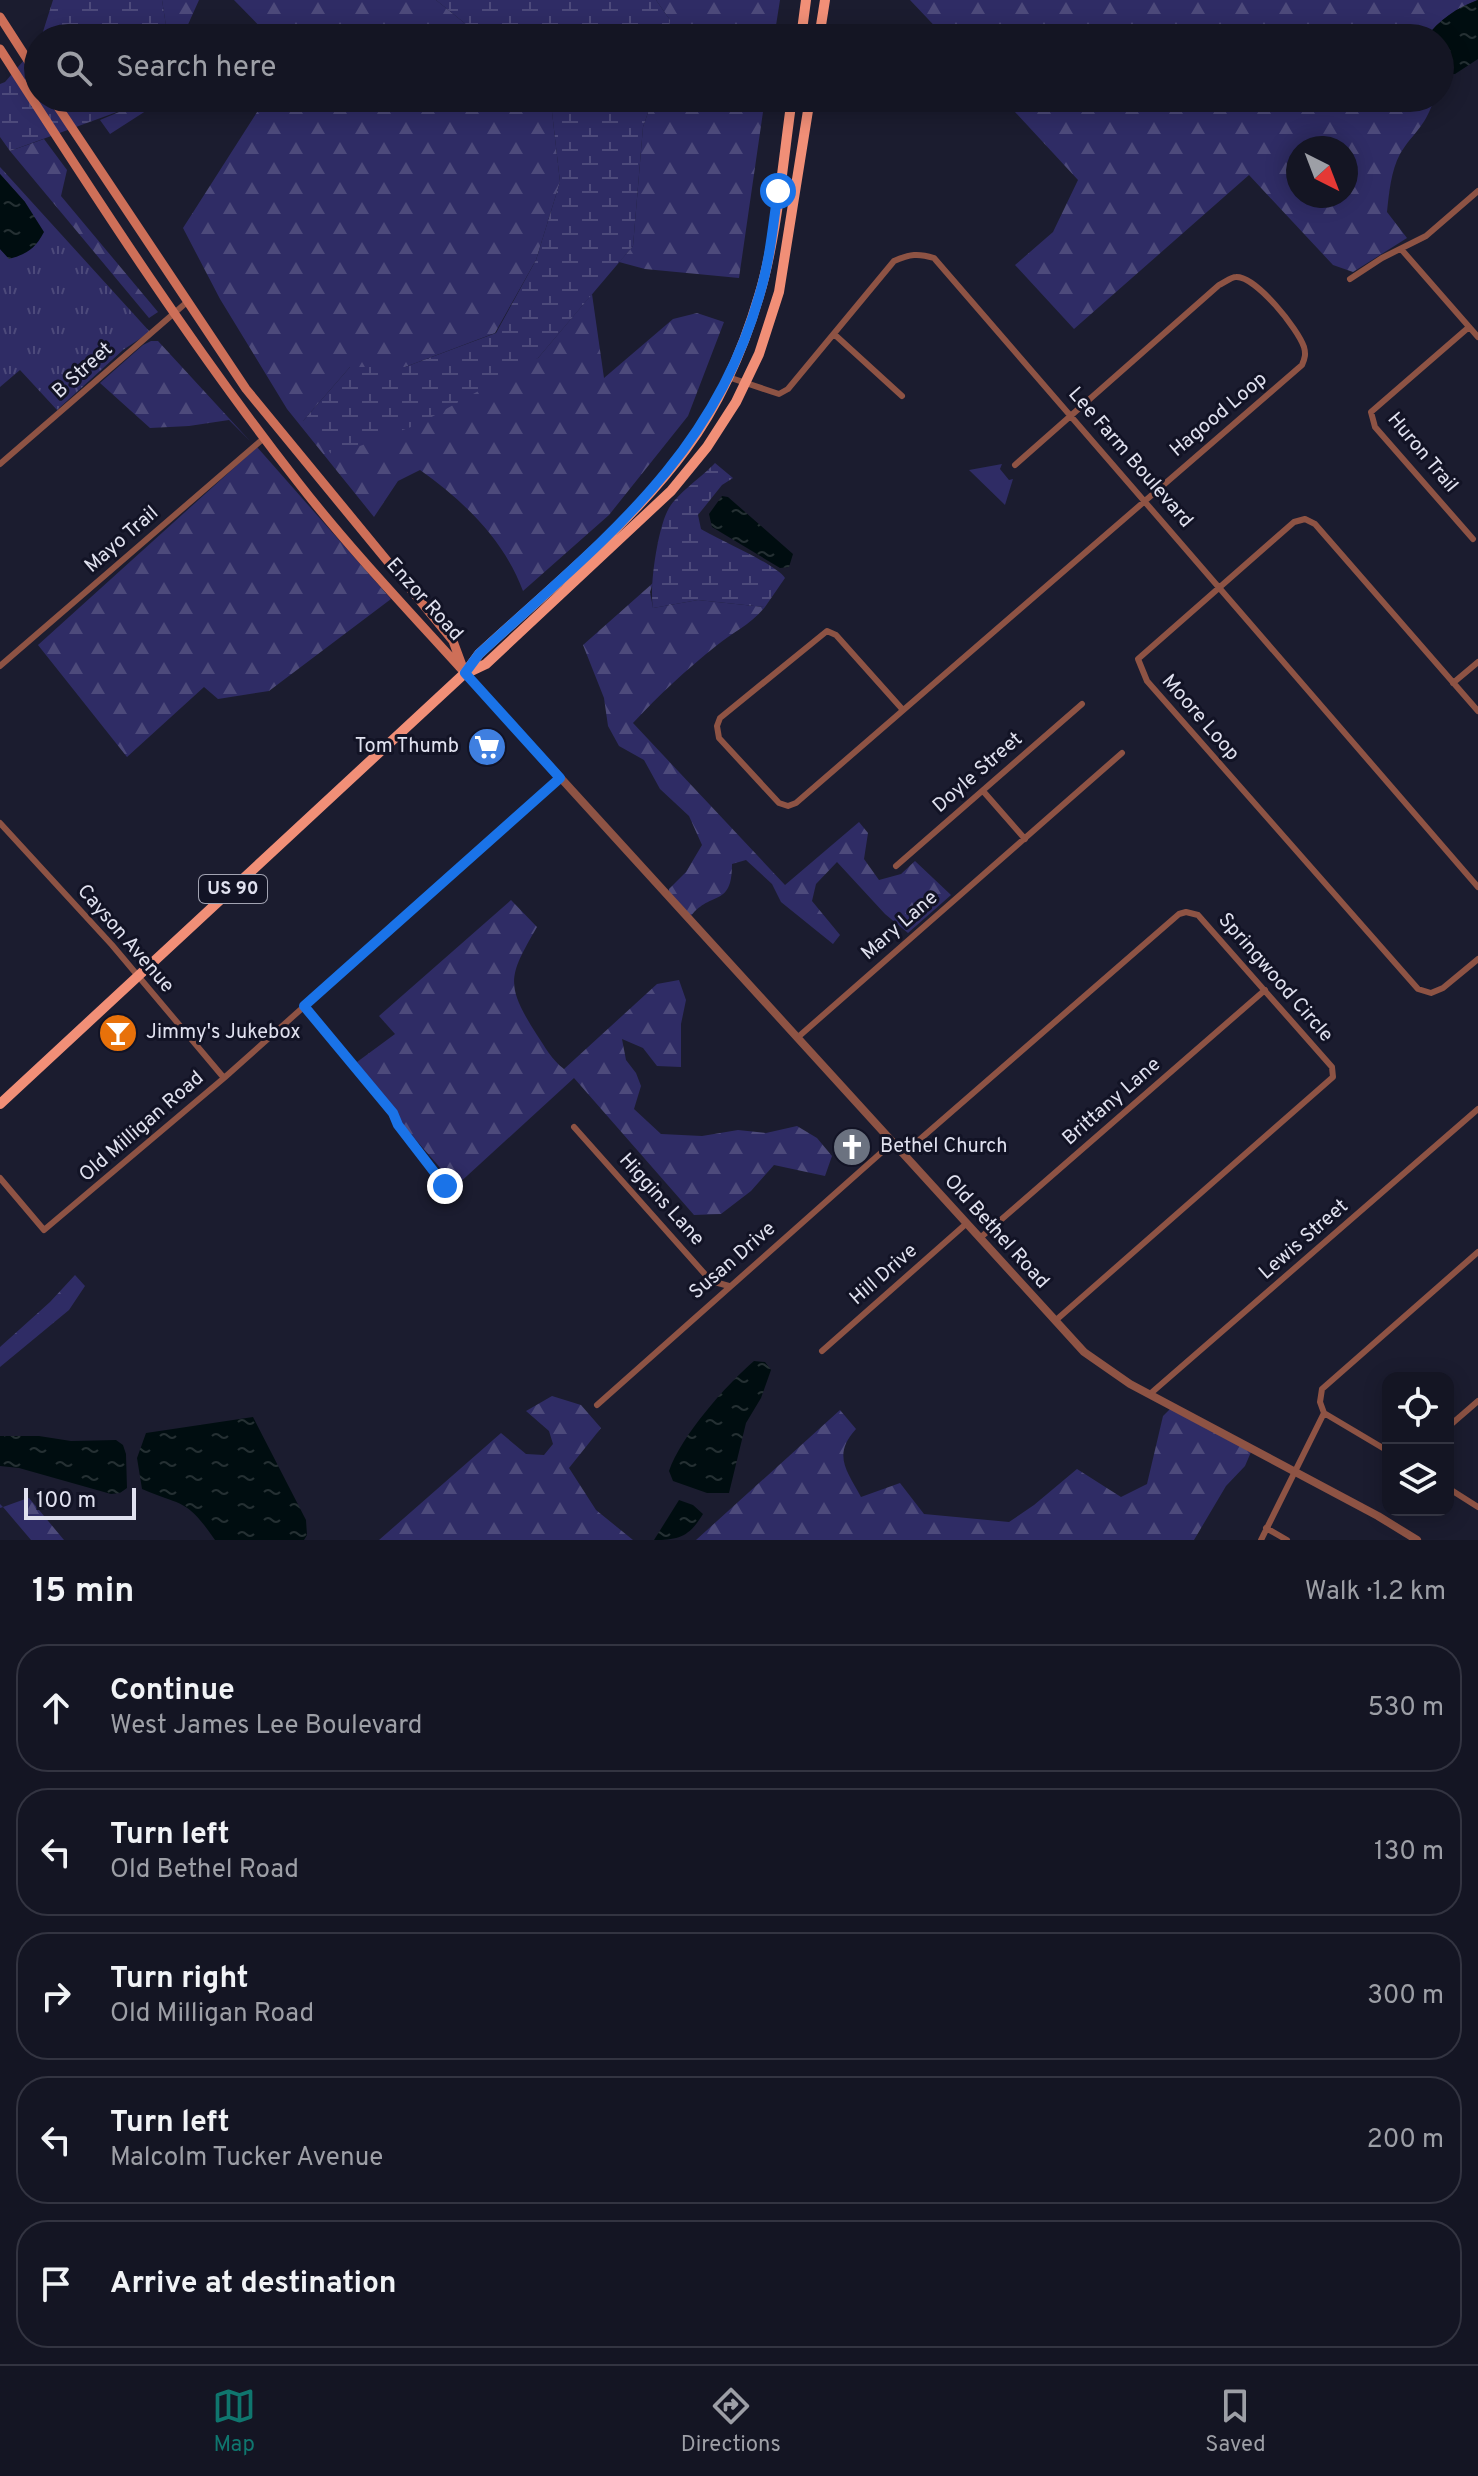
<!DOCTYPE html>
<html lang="en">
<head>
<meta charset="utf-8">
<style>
	:root { --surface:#141523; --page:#1d1e2b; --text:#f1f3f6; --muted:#9d9fa6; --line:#333441; --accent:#0f766e }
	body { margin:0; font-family:Overpass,sans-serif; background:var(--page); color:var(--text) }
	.controls { position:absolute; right:24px; bottom:24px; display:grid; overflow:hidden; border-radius:16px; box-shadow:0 4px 20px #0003 }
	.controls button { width:72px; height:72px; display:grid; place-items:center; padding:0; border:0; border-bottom:2px solid var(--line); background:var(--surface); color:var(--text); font:40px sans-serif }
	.compass { position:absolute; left:1286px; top:136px; width:72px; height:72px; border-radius:50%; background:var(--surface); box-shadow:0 4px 20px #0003; rotate:138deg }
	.scale { position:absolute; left:24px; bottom:20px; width:112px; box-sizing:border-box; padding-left:8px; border:4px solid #e0e1ef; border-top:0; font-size:22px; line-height:28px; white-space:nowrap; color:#e0e1ef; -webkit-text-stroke:6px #121325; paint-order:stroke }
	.stop { position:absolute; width:24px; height:24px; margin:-18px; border:6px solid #1a73e8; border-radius:50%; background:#fff }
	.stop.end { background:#1a73e8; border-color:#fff; box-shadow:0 2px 8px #0008 }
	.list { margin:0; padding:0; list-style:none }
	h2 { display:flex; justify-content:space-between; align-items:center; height:104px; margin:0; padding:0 32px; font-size:34px }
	h2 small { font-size:26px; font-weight:400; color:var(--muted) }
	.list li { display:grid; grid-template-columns:52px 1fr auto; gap:24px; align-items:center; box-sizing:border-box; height:128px; margin:0 16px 16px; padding:0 16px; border:2px solid var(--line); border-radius:32px }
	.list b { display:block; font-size:30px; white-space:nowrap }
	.list p { margin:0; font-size:26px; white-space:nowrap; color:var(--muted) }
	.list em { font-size:26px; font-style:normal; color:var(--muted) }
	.icon { flex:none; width:44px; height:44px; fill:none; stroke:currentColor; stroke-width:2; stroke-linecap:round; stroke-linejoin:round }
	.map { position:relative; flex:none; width:1478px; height:1540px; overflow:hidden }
	.search { position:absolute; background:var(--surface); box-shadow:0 4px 20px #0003; left:24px; right:24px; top:24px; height:88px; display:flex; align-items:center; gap:20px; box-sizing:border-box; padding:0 28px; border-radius:44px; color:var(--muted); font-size:30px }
	.sheet { height:824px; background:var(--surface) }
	nav { display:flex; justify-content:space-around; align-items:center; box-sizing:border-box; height:112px; border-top:2px solid var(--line); background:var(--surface); font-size:22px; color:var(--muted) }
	nav a { display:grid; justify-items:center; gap:4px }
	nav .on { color:var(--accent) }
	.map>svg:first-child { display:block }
	.grass { fill:url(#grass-tufts) }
	.forest { fill:url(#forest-firs); fill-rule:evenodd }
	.wetland { fill:url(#wetland-marsh) }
	.park { fill:#2f2c65 }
	.water { fill:url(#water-ripples) }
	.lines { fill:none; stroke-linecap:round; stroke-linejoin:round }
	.minor { stroke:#8e5344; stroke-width:6 }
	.tertiary { stroke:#8e5344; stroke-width:8 }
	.secondary { stroke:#ce6f58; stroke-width:9 }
	.primary { stroke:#f18f77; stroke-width:10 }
	.route { stroke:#1a73e8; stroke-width:10 }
	.labels { text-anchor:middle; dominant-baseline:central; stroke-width:6; stroke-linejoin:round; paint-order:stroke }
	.shield { fill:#121325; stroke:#a2a3b2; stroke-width:2 }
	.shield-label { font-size:18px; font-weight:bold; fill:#e0e1ef }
	.street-label { font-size:20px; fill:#e0e1ef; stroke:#121325 }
	.poi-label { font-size:20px; fill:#e0e1ef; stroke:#121325; text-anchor:start }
</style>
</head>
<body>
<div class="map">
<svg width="1478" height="1540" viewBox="0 0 1478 1540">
	<defs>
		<pattern id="grass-tufts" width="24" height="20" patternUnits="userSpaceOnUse" patternTransform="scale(2)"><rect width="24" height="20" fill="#2f2c65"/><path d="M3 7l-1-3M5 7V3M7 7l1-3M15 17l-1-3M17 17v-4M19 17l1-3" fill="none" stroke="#4d4a7b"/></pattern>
		<pattern id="forest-firs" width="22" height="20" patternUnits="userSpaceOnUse" patternTransform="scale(2)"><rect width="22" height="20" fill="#2f2c65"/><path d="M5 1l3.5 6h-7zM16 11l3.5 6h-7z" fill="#4d4a7b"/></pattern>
		<pattern id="wetland-marsh" width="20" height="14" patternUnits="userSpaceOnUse" patternTransform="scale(2)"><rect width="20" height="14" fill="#2f2c65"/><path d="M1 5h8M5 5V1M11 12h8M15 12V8" fill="none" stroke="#4d4a7b"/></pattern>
		<pattern id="water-ripples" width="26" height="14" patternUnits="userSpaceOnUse" patternTransform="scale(2)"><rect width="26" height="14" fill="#000d10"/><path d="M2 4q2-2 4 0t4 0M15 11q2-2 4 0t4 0" fill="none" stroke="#253033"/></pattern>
	</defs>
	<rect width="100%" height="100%" fill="#1b1c2f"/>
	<!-- grass -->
	<path class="grass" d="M0,167L150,332L123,350L57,410L20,370L0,387V249L10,259L25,202L0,174Z"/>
	<!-- forest -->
	<path class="forest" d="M162,0H199L182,38H165L167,32Z
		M234,0H436L483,38H271Z
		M656,0H780L774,38H669L670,20Z
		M910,0H1477C1457,9 1438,20 1426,38H946Z
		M141,98H156L152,107L110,134L100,120L138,104Z
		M266,98H539L552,112L560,182L536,260L495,333L405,367H350L303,421L538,358L592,294L604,378L673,319L697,313L724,322L688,416L609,515L523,591C504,540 464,501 420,470L398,481L374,517L287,409L220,299L183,228Z
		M653,98H765L739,278L645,269L619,262L633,246L643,127Z
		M1002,98H1434V99C1425,128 1414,131 1400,154C1391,171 1389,193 1387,212L1407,238L1353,272L1333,265L1249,175L1074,329L1015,265L1053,232L1078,180ZM1298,148H1346V196H1298Z
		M44,139L67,170L61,196L158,312L149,318L10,151Z
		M151,341H158L250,441L229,420L189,426L150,428L100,383L143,345Z
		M257,447L391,599L269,691L218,699L204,687L127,757L38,645Z
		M653,583L650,592L653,608L698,600L765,607C750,625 733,632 716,646C687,669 658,696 633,723L785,885L859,822L868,833L864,859L879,880L901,874L915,861L951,895L908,933L885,914L837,862L816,884L812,901L840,935L833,944L781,902L772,884L746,860L732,864C732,908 711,890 691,916L669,892V889L686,872L702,845L689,816L660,789L644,760L619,746L608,726L604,698L583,645Z
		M511,900L537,927C508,977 505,985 537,1035C545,1047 552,1060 564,1069L657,984L679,980L686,1000L681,1024V1067L657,1066L643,1048L622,1039L626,1060L636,1073L641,1086L634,1109L661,1134L702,1136L738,1130L766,1133L797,1126L817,1138L832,1156L825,1176L774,1165L751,1191L721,1214L694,1215L574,1078L456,1186L403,1125L396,1111L357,1062L395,1034L379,1016Z
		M75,1275L85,1286L69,1310L0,1367V1347L50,1302Z
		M552,1396L581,1405L601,1428L569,1468L596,1510L633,1540H379L501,1433L526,1454L544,1455L553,1444L549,1431L526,1411Z
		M1170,1409L1251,1452L1245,1466L1226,1486L1194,1540H696L840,1410L856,1429C832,1455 847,1471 861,1497L900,1483L924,1514L1009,1522L1034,1505L1077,1469L1121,1497L1147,1484L1163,1416Z
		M28,1498H29L64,1540H31L3,1507L0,1508V1504L3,1507Z"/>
	<!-- wetland -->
	<path class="wetland" d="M53,0H162L167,32L165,38H41Z
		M436,0H656L670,20L669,38H483Z
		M38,44V98H141L139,104L10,151L0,137V84L5,82Z
		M539,98H653L643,127L633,246L538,358L419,424L333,456L303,421L350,367H405L496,333L536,260L560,182L552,112Z
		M715,463L733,478L722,485L698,515L701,529C719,540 776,564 785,578L765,607L698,600L653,608C649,587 658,526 669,508C678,493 703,476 715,463Z"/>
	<!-- park -->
	<path class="park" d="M1002,464L1000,469L1009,480L1013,479L1005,505L969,470Z"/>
	<!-- water -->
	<path class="water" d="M1478,0V59L1455,74L1440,75V38H1426C1438,20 1458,7 1478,0Z
		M0,174L25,202L44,232C35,249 27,254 9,259L0,249Z
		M722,496L728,497L793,554L789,567L780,568L712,527L709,514Z
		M754,1361L765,1362L771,1370L761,1398L746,1423L729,1493H707L673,1481L669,1471C681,1436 726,1385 754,1361Z
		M253,1417L306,1520L307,1535L304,1540H215C186,1498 184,1507 142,1489L137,1458L146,1433Z
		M0,1436H39L71,1441L116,1440L123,1445L126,1454L127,1488L120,1493L111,1494L19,1468L0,1466Z
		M679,1500L693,1505L703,1514C689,1537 679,1540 654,1540Z"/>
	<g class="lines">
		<!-- minor -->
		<path class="minor" d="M1401,249L1478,337
			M1350,279L1382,258L1426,236L1478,191
			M1469,327L1371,412L1375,427L1473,539
			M834,334L902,396
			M728,377L779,394L788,389L894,261C910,254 918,253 934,258L1478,887
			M0,464L187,302
			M0,666L264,438
			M1453,683L1478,662
			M903,710L836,635L827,631L720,718L717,726L719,738L779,803L788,806L796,803L1302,365C1305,358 1306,354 1304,347C1298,329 1256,276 1236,277C1231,277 1224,283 1219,285L1015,465
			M1478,711L1315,524L1305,519L1294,522L1138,659L1147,681L1418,989L1431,993L1443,988L1478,959
			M983,791L1025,839
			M0,823L112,945L224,1078
			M896,866L1082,704
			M304,1006L361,1073L445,1186
			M797,1038L1122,753
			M574,1127L711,1281L729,1286
			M903,1154L1179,914L1186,912L1198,915L1332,1067L1333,1077L1055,1321
			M0,1178L44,1230L224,1078L560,778
			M980,1238L1265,990
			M822,1351L967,1223
			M1150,1394L1478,1109
			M597,1405L892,1143
			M1448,1427L1478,1401
			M1388,1451L1324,1413L1320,1402L1322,1389L1478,1252
			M1448,1488L1478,1507
			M1266,1528L1287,1540
			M1261,1540L1324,1413"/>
		<!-- tertiary -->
		<path class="tertiary" d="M465,673L1084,1352L1130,1384L1378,1516L1417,1540"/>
		<!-- secondary -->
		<path class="secondary" d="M0,17L38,76
			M0,49C95,196 189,343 297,481C349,548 408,610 465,673
			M52,98L246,389L453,641L463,668"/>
		<!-- primary -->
		<path class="primary" d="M801,38L806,0
			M819,38L825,0
			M467,673L486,664L671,491L707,447L736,402L759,354L779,292L810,98
			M0,1104L465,673L479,654C548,590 631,524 686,449C720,403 743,350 759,296C777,237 783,160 792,98"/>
	</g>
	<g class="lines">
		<!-- route -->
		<path class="route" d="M445,1186L398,1125L393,1113L304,1006L560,778L465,673L479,654C599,543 714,459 760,293C770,260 773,225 778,191"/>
	</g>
	<!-- icons -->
	<defs>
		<g id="supermarket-disc" transform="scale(2)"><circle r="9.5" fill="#3f7fe0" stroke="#121325"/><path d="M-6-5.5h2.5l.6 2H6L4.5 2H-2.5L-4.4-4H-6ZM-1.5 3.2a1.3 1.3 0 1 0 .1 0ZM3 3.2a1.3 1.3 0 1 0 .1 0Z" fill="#fff"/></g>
		<g id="bar-disc" transform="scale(2)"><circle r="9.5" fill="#e8710a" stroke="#121325"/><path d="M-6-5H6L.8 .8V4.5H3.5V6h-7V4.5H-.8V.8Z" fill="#fff"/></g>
		<g id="church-disc" transform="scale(2)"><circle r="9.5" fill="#6b7280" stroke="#121325"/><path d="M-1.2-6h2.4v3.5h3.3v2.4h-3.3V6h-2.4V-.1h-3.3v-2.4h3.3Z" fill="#fff"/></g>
	</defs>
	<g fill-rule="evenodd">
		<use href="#supermarket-disc" x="487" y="747"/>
		<use href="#bar-disc" x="118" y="1033"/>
		<use href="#church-disc" x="852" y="1147"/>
	</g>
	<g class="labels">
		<!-- shield labels -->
		<rect class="shield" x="199" y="875" width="68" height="28" rx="6"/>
		<g class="shield-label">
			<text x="233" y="889">US 90</text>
		</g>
		<!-- street labels -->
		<g class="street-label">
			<text transform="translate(83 371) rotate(-42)">B Street</text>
			<text transform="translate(1219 415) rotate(-40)">Hagood Loop</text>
			<text transform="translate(1422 453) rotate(50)">Huron Trail</text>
			<text transform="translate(1130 458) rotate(49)">Lee Farm Boulevard</text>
			<text transform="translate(122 540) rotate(-41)">Mayo Trail</text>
			<text transform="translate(424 600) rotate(48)">Enzor Road</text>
			<text transform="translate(1200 718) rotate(49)">Moore Loop</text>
			<text transform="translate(978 773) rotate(-41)">Doyle Street</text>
			<text transform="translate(900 926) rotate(-41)">Mary Lane</text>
			<text transform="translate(125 939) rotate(49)">Cayson Avenue</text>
			<text transform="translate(1275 978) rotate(49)">Springwood Circle</text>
			<text transform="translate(1112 1102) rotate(-41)">Brittany Lane</text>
			<text transform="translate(142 1127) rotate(-41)">Old Milligan Road</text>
			<text transform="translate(661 1200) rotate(48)">Higgins Lane</text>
			<text transform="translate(996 1232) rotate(48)">Old Bethel Road</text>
			<text transform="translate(1304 1240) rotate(-41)">Lewis Street</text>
			<text transform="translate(733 1261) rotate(-41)">Susan Drive</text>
			<text transform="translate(884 1275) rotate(-41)">Hill Drive</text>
		</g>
		<!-- poi labels -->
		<g class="poi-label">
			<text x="459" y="747" text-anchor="end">Tom Thumb</text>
			<text x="146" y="1033">Jimmy's Jukebox</text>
			<text x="880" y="1147">Bethel Church</text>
		</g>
	</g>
</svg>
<div class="controls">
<button><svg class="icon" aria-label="locate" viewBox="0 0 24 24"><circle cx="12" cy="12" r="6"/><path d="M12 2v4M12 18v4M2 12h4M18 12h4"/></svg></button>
<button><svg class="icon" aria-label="layers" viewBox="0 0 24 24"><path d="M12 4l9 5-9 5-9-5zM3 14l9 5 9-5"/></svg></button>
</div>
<svg class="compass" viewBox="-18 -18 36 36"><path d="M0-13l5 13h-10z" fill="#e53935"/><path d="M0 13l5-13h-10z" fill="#9d9fa6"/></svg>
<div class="scale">100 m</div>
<div class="stop" style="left:778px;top:191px"></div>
<div class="stop end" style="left:445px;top:1186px"></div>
<div class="search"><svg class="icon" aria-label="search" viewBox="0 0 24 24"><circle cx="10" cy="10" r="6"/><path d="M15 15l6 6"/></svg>Search here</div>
</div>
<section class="sheet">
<h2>15 min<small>Walk · 1.2 km</small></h2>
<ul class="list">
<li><svg class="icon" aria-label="ahead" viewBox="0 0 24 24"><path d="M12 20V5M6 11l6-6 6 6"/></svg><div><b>Continue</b><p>West James Lee Boulevard</p></div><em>530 m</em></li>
<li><svg class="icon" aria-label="left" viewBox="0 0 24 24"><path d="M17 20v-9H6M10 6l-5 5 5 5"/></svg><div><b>Turn left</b><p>Old Bethel Road</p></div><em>130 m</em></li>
<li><svg class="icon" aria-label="right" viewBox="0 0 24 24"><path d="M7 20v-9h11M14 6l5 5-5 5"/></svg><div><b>Turn right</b><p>Old Milligan Road</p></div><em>300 m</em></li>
<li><svg class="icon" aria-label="left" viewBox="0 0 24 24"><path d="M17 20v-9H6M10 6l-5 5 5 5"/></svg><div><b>Turn left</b><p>Malcolm Tucker Avenue</p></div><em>200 m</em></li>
<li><svg class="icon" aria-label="arrive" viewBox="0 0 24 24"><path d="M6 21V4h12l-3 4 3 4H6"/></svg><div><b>Arrive at destination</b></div></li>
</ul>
</section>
<nav>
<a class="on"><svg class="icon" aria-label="map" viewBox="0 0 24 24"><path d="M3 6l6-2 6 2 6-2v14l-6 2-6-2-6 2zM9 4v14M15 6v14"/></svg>Map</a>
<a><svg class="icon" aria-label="directions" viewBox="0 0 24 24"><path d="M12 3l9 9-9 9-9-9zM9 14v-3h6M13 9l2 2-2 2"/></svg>Directions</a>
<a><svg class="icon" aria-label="saved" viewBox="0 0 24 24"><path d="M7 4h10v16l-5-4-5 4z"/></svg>Saved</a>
</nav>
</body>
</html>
